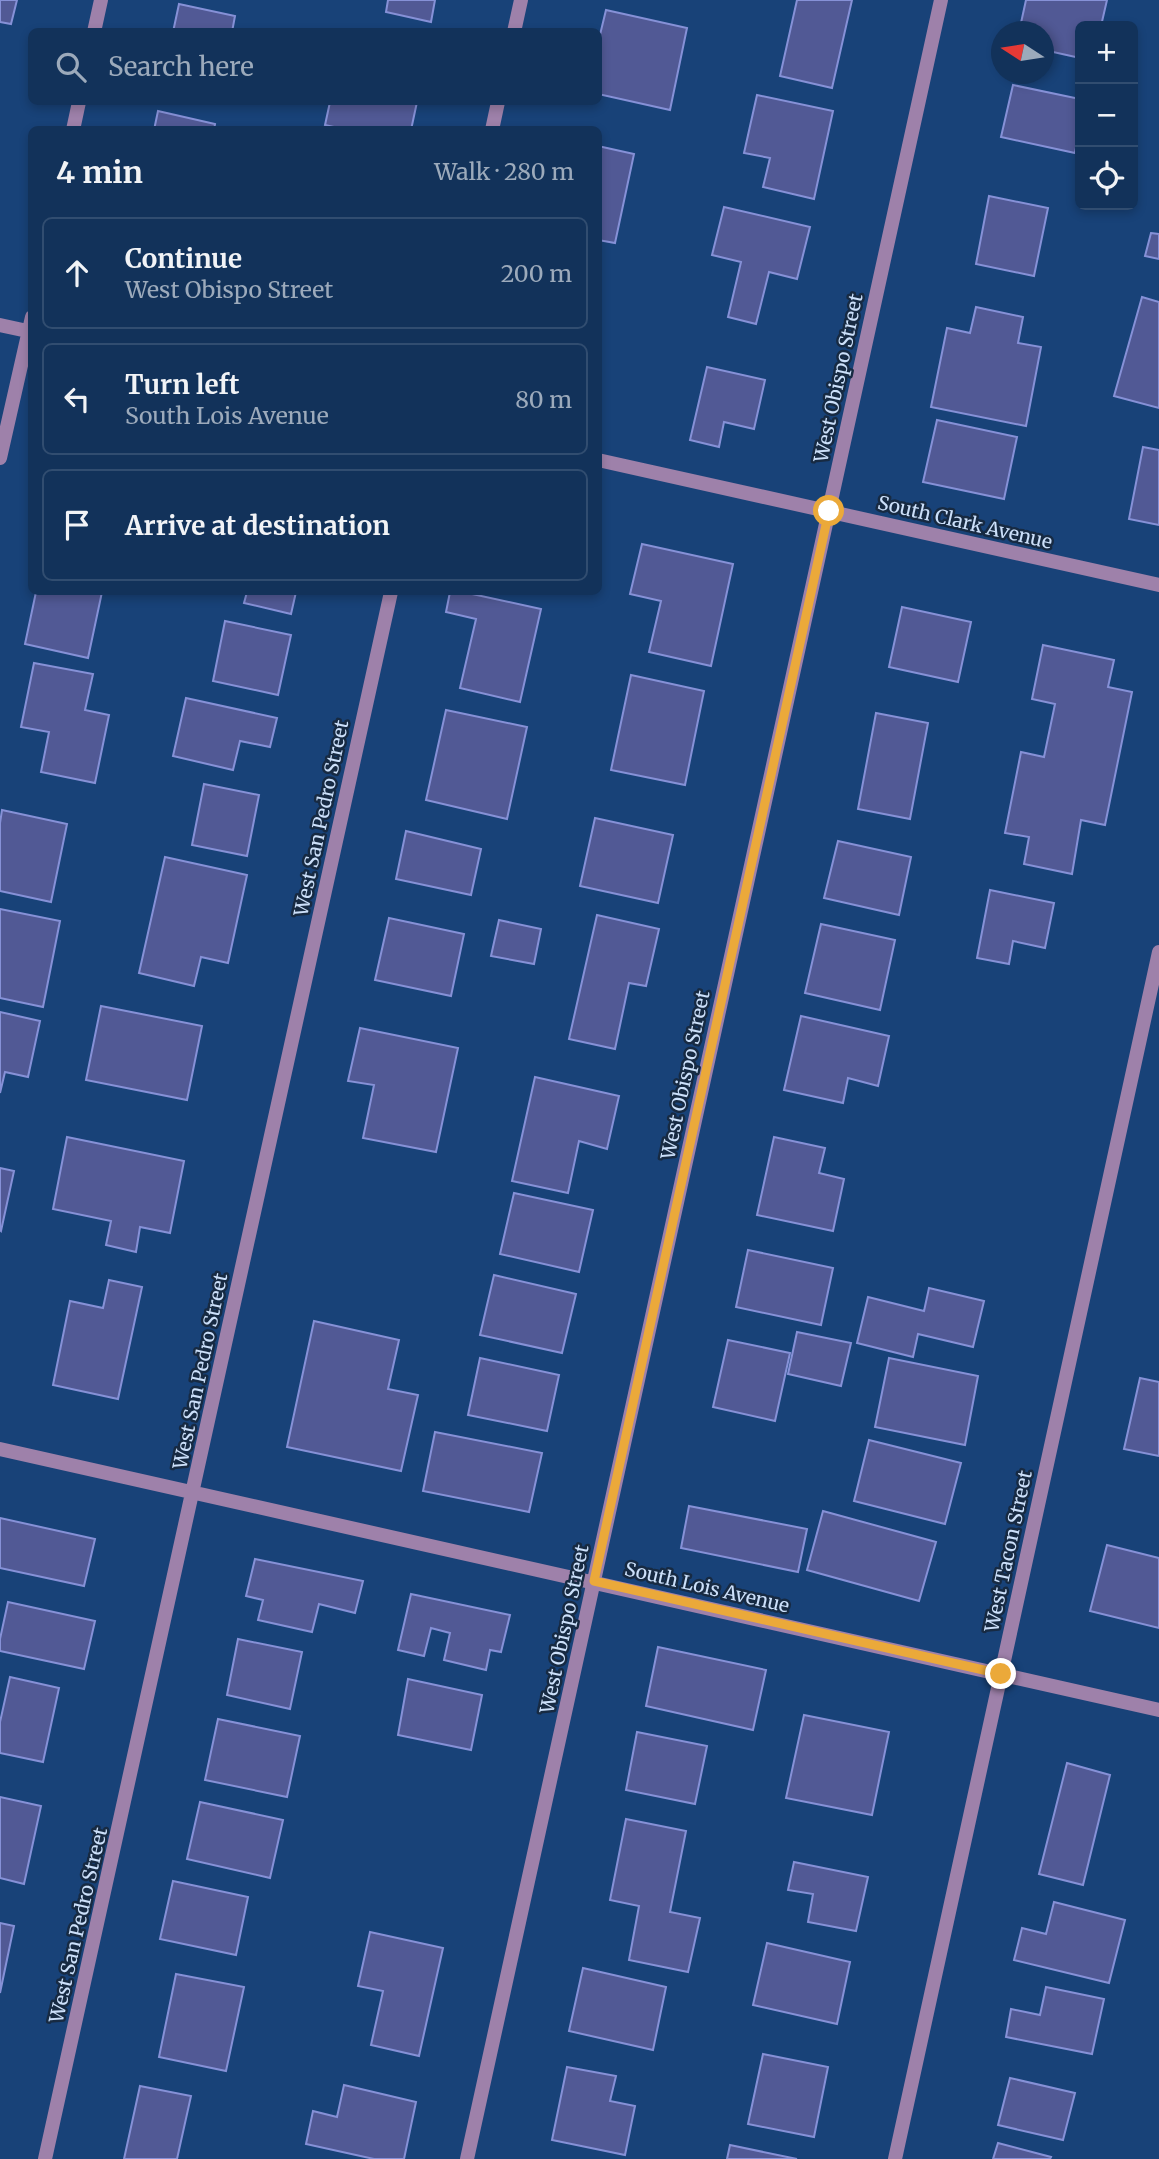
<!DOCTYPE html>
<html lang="en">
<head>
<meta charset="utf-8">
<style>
	:root { --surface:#12325a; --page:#1b3a60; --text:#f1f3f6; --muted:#9caabb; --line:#314d70 }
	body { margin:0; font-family:Merriweather,serif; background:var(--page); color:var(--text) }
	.controls { position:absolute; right:21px; top:21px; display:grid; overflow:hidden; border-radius:10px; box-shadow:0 4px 10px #0003 }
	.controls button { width:63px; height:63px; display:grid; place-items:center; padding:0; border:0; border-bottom:2px solid var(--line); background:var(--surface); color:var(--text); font:35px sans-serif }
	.compass { position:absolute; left:991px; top:21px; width:63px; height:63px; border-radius:50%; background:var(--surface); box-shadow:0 4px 10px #0003; rotate:282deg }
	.stop { position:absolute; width:21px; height:21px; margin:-16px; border:5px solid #eba93a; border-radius:50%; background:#fff }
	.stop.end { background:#eba93a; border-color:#fff; box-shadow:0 2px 7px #0008 }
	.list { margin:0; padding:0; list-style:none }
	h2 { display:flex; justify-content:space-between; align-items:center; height:91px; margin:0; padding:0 28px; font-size:30px }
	h2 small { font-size:23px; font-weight:400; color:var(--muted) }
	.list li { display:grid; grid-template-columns:46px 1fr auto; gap:21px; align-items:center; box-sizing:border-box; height:112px; margin:0 14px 14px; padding:0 14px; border:2px solid var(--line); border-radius:10px }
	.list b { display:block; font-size:26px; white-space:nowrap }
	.list p { margin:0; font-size:23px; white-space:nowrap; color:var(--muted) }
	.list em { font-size:23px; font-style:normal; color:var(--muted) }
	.icon { flex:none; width:38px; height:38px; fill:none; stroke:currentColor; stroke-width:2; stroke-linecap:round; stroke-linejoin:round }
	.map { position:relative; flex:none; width:1159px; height:2159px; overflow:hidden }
	.search { position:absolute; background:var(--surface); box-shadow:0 4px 10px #0003; left:28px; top:28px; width:574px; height:77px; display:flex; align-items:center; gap:18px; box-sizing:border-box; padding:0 24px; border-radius:10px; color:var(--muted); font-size:26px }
	.panel { position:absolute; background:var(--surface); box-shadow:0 4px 10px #0003; left:28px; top:126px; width:574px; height:469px; border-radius:10px }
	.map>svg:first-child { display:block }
	.building { fill:#515995; stroke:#8691d7; stroke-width:2 }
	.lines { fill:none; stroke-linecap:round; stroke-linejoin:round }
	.street { stroke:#9e81aa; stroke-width:14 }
	.route { stroke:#eba93a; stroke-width:9 }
	.labels { text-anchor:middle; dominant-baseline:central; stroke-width:5; stroke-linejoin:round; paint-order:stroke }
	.street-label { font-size:19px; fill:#cce0fa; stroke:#172a42 }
</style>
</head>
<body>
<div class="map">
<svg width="1159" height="2159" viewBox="0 0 1159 2159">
	<rect width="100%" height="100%" fill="#184278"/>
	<!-- building -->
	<path class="building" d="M0,0H17L11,24L0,22Z
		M388,0H435L431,22L386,12Z
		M797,0H852L832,88L780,76Z
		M1026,0H1107L1101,26H1080V58L1044,50V32H1019Z
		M179,4L235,16L232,32H173Z
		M606,10L687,28L670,110L598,94V43Z
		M1013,85L1080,99V127L1075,153L1001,137Z
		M757,95L833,111L814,199L763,187L770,158L744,153Z
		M330,102H417L411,130H347L325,125Z
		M158,111L215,124L214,130H154Z
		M598,146L634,154L615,243L598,240Z
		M989,196L1048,208L1034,276L976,264Z
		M724,207L810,227L797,279L769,272L756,324L728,317L741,262L712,255Z
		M1151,233L1159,234V259L1145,256Z
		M1142,297L1159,302V408L1114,396Z
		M976,307L1023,317L1018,343L1041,347L1026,426L931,407L947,328L970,333Z
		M707,367L765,380L754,429L724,422L719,447L690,440Z
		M937,420L1017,437L1004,499L923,482Z
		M1143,447L1159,450V525L1129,519Z
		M642,544L733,564L711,666L649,652L661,601L630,594Z
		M36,592H102L88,658L25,644Z
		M247,592H296L291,614L244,603Z
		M450,592H463L541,609L520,702L460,688L476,619L446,612Z
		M902,607L971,622L958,682L889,667Z
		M225,621L291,635L278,695L213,681Z
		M1043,645L1114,660L1108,687L1132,692L1105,825L1081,820L1072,874L1024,864L1029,837L1005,833L1021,752L1044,757L1055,704L1032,699Z
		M34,663L93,674L85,710L109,715L95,783L41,772L49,732L21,727Z
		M631,675L704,691L685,785L611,770Z
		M186,698L277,718L270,747L240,741L233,770L173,756Z
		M446,710L527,727L507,819L426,800Z
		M876,713L928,723L910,819L858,809Z
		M204,784L259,795L247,856L192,845Z
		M2,810L67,824L51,902L0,891V823Z
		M595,818L673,835L658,903L580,886Z
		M406,831L481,849L471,895L396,879Z
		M838,841L911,857L899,915L824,898Z
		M165,857L247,875L228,963L201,957L194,986L139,973Z
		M990,890L1054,903L1045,948L1013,941L1009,964L977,958Z
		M0,909L60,921L43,1007L0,998Z
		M597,915L659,929L646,986L629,983L615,1049L569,1039Z
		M389,918L464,934L451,996L375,980Z
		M499,920L541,929L534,964L491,956Z
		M821,924L895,940L880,1010L805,993Z
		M101,1006L202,1026L187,1100L86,1080Z
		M0,1012L40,1021L28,1077L5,1072L0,1093Z
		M801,1016L889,1036L878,1086L848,1078L843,1103L784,1090Z
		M360,1028L458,1048L436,1152L363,1138L374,1085L348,1081Z
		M535,1077L619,1096L607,1149L579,1141L568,1193L512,1181Z
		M67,1137L184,1161L170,1233L140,1227L136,1252L106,1245L111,1221L53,1209Z
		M774,1137L825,1148L819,1173L844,1179L833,1231L757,1215Z
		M0,1168L14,1171L1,1231L0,1230Z
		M514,1193L593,1210L579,1272L500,1254Z
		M748,1250L833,1268L821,1325L736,1307Z
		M494,1275L576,1294L562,1353L480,1335Z
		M109,1280L142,1287L118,1399L53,1385L70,1301L103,1308Z
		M929,1288L984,1301L973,1347L918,1334L913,1357L857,1343L868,1297L924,1311Z
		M314,1321L399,1340L388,1389L418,1395L401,1471L287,1447Z
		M797,1332L851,1343L841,1386L788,1374Z
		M728,1340L790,1353L775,1421L713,1407Z
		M480,1358L559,1375L547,1431L468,1415Z
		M889,1358L978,1376L965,1445L875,1427Z
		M1140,1378L1159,1382V1456L1124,1449Z
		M435,1432L542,1453L529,1512L423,1491Z
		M869,1440L961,1463L945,1524L854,1501Z
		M689,1506L807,1529L798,1572L681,1548Z
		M823,1511L936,1542L919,1601L807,1570Z
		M0,1518L95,1539L84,1586L0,1568Z
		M1107,1545L1159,1558V1628L1090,1611Z
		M255,1559L363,1581L355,1613L319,1604L312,1632L258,1620L263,1600L246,1596Z
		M411,1594L510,1615L501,1652L490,1650L486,1670L444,1660L450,1633L431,1628L424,1656L398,1650Z
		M8,1602L95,1621L84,1669L0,1651V1639Z
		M238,1639L302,1652L290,1709L227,1695Z
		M658,1647L766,1670L753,1730L646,1706Z
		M10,1677L59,1688L43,1762L0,1753V1722Z
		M408,1679L482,1695L471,1750L398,1735Z
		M804,1715L889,1732L872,1815L786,1798Z
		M218,1719L300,1736L287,1797L205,1780Z
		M637,1732L707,1746L695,1804L626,1790Z
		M1067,1763L1110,1775L1083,1885L1039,1874Z
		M0,1797L41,1806L24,1884L0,1878Z
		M200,1802L283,1820L270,1878L187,1859Z
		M626,1819L686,1831L670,1912L700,1918L688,1972L629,1960L639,1906L610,1900Z
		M794,1862L868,1877L856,1931L808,1922L813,1894L788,1890Z
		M173,1881L248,1897L236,1955L160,1939Z
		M1054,1902L1125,1920L1109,1983L1014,1960L1022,1928L1046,1934Z
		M0,1923L14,1926L0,1993Z
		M370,1932L443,1948L419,2056L371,2045L383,1991L358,1986Z
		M767,1943L850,1962L837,2024L753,2005Z
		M583,1968L666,1987L653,2050L569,2031Z
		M176,1974L244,1987L226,2071L159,2057Z
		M1046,1987L1104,1999L1092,2054L1006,2037L1011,2009L1040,2015Z
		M763,2054L828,2067L814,2137L748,2124Z
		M567,2067L616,2076L610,2101L635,2106L625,2155L552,2140Z
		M1010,2078L1075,2093L1063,2140L998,2125Z
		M344,2085L416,2102L404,2159H374L306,2144L313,2111L337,2117Z
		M140,2086L191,2096L177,2159H124Z
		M998,2143L1051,2157L1050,2159H993Z
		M730,2145L797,2159H727Z"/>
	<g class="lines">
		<!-- street -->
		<path class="street" d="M94,32L101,0
			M514,32L521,0
			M73,130L79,102
			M492,130L498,102
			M0,325L32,332
			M0,458L32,317
			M598,460L1159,585
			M0,1449L1159,1710
			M45,2159L391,592
			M467,2159L941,0
			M895,2159L1159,952"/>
	</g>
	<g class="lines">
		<!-- route -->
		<path class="route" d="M829,511L594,1581L1001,1674"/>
	</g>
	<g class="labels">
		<!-- street labels -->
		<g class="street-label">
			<text transform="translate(838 378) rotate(-78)">West Obispo Street</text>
			<text transform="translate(965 522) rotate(13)">South Clark Avenue</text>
			<text transform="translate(321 818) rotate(-78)">West San Pedro Street</text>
			<text transform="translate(685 1075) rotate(-78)">West Obispo Street</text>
			<text transform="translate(200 1371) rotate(-78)">West San Pedro Street</text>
			<text transform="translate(1008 1551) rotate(-78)">West Tacon Street</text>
			<text transform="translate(707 1587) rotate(13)">South Lois Avenue</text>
			<text transform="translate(564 1629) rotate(-78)">West Obispo Street</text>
			<text transform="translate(78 1925) rotate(-77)">West San Pedro Street</text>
		</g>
	</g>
</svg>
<div class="controls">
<button>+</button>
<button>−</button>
<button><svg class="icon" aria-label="locate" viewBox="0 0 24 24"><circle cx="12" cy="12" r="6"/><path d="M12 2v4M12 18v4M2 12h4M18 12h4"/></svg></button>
</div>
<svg class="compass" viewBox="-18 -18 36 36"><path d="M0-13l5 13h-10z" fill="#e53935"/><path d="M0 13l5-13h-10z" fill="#9caabb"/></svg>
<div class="stop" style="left:829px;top:511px"></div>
<div class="stop end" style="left:1001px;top:1674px"></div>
<div class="search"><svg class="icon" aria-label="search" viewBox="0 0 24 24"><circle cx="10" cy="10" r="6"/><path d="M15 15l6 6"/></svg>Search here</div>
<section class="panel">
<h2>4 min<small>Walk · 280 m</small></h2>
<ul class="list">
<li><svg class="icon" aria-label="ahead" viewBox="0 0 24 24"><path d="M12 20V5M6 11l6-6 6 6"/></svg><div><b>Continue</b><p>West Obispo Street</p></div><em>200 m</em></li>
<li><svg class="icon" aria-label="left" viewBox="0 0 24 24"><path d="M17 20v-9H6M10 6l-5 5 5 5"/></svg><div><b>Turn left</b><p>South Lois Avenue</p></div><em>80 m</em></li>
<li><svg class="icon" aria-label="arrive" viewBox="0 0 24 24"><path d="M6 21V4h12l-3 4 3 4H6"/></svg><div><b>Arrive at destination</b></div></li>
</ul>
</section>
</div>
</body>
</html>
